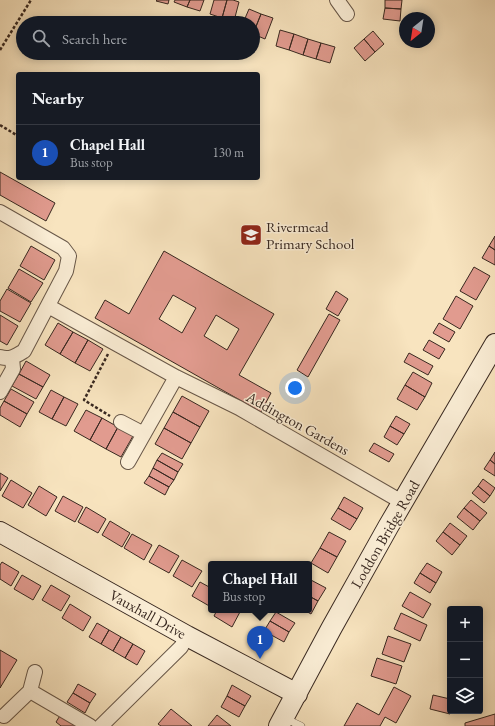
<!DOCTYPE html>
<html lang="en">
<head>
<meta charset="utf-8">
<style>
	:root { --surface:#171b24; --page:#242831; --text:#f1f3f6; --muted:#9ea1a6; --line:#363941; --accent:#d93025 }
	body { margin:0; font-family:"EB Garamond",serif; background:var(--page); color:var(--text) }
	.controls { position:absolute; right:12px; bottom:12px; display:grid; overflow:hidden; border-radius:4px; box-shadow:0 2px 10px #0003 }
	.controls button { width:36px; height:36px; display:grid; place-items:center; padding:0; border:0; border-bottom:1px solid var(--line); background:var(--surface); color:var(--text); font:20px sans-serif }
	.compass { position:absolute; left:399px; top:12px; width:36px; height:36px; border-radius:50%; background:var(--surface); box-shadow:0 2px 10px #0003; rotate:210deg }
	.you { position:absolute; left:295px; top:388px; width:14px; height:14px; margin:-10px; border:3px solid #fff; border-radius:50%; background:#1a73e8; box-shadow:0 0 0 6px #1a73e833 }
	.badge { display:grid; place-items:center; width:26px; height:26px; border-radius:50%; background:var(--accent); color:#fff; font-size:13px; font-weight:700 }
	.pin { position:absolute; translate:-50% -33px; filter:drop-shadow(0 1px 2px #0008) }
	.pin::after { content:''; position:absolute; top:21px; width:14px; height:12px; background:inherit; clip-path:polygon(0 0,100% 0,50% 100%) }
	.popup { position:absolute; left:208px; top:561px; width:104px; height:52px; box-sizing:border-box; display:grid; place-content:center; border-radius:4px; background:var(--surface); filter:drop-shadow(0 1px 3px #0005); font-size:13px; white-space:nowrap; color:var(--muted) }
	.popup b { font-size:15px; color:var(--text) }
	.popup::after { content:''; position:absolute; left:50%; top:100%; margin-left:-8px; border:8px solid transparent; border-top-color:var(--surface) }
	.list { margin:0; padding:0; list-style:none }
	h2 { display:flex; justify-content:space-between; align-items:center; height:52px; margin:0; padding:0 16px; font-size:17px }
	h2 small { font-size:13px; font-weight:400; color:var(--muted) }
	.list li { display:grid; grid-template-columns:26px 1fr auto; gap:12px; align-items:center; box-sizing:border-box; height:56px; padding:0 16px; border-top:1px solid var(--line) }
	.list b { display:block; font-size:15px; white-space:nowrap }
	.list p { margin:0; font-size:13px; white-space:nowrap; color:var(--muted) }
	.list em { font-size:13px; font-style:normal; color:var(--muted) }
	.icon { flex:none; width:22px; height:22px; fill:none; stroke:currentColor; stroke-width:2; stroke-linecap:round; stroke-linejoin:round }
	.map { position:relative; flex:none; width:495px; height:726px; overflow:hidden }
	.search { position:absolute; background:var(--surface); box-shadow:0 2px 10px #0003; left:16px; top:16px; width:244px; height:44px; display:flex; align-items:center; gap:10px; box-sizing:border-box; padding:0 14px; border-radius:22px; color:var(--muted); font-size:15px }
	.panel { position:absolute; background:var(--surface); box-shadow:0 2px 10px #0003; left:16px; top:72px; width:244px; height:108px; border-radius:4px }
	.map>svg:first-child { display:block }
	.building { fill:#e19b8f; stroke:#382820; fill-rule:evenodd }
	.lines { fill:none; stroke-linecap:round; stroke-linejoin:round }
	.lane-casing { stroke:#685748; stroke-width:8 }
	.street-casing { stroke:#685748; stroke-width:16 }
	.secondary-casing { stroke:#382820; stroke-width:22 }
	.path { stroke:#382820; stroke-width:2.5; stroke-dasharray:3 2; stroke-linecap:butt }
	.lane { stroke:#faedd5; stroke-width:7 }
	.street { stroke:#faedd5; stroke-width:14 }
	.secondary { stroke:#faedd5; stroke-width:20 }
	.labels { text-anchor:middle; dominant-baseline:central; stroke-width:3; stroke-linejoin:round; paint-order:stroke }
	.poi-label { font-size:15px; fill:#382820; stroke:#faedd5; text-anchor:start }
	.street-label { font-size:15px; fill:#382820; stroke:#faedd5 }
</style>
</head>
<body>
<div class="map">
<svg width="495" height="726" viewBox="0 0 495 726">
	<rect width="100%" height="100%" fill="#f8e4bf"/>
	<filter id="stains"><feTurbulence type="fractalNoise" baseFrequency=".005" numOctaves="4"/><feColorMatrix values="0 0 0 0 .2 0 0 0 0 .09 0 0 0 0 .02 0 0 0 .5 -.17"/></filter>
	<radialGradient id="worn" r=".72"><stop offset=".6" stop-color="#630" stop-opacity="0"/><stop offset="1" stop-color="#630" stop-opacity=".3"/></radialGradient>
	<!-- building -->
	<path class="building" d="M157,0H169L168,4L156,1Z
		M175,0H190L187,7L174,2Z
		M190,0H204L200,11L187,7Z
		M214,0H227L222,18L210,14Z
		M227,0H233L239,2L234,21L222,18Z
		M385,0H402L401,9L385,8Z
		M385,8L401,9L400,21L383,19Z
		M249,9L261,14L253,34V23H243Z
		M261,14L273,18L265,39L253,34Z
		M280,30L294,34L289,50L276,46Z
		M373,31L384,44L375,52L364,39Z
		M294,34L308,39L303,55L289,50Z
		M308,39L321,43L316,59L303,55Z
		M364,39L375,52L365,61L354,48Z
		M321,43L335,47L330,63L316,59Z
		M0,172L55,203L46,221L0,195Z
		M495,236V250L489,246Z
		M31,246L55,260L44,280L20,266Z
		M489,246L495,250V265L482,258Z
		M164,251L274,314L239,375L271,393L261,412L95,318L105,300L129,314ZM173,295L196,308L182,333L159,319ZM216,315L239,329L227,350L204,336Z
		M474,267L490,276L476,300L460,291Z
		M19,269L43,283L31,302L8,288Z
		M7,289L31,303L20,322L0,311V301Z
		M336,291L348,299L338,316L326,309Z
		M456,296L473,306L460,329L443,319Z
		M329,314L340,320L308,377L297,370Z
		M0,315L18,326L7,345L0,341Z
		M58,323L73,332L60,354L45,345Z
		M439,323L455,332L449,342L433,333Z
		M73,332L88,340L75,363L60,354Z
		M88,340L103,349L90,371L75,363Z
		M429,340L445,349L439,359L423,350Z
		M409,353L433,366L428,375L404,362Z
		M26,361L50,375L43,387L19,374Z
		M413,372L432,383L425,397L405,385Z
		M19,374L43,387L36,399L12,386Z
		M405,385L425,397L417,410L397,399Z
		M11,389L34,402L27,414L4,401Z
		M51,390L64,397L52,419L39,412Z
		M182,396L209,411L200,427L173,412Z
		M64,397L78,404L66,426L52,419Z
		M4,401L27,414L20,427L0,415V408Z
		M86,410L102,418L90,440L74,431Z
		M173,412L200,427L191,443L164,428Z
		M396,416L410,424L404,434L390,426Z
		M102,418L118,427L106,449L90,440Z
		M390,426L404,434L397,445L384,437Z
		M118,427L133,436L121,457L106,449Z
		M164,428L191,443L182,459L155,444Z
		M374,443L394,454L389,462L369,451Z
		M495,452V464L490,460Z
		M162,453L183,464L178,472L157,460Z
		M157,460L178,472L174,480L153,468Z
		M490,460L495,464V476L484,469Z
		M153,468L174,480L169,487L149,476Z
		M0,473L8,478L0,491Z
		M149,476L169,487L165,495L144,483Z
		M483,479L495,488L490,496L478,486Z
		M11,480L32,493L23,508L2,496Z
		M39,486L57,497L46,516L28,505Z
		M478,486L490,496L484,503L472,493Z
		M63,496L83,507L75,522L55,511Z
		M344,497L363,508L357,519L338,508Z
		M471,500L487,513L480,521L464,508Z
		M86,507L106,519L98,533L78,522Z
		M338,508L357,519L350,530L331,519Z
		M464,508L480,521L473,530L457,517Z
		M110,521L130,533L122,547L102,535Z
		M450,523L467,536L460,545L443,532Z
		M329,532L346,541L337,557L320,548Z
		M443,532L460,545L452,555L436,541Z
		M132,534L152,545L144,560L124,548Z
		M159,545L179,556L169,573L149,562Z
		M320,548L337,557L328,573L311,563Z
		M182,560L202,571L192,587L173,576Z
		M2,562L19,572L11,586L0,579V565Z
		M427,563L442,572L436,583L420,573Z
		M420,573L436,583L430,593L414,583Z
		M22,575L41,586L33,600L14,589Z
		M309,579L326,588L318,601L309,596Z
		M200,582L211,588V607L192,596Z
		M51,585L70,596L61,611L42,600Z
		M410,592L431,604L423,618L402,606Z
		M309,596L318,601L311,614L304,610H309Z
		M70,604L91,617L83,631L62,618Z
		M217,610H241L232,627L214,616Z
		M276,612L295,623L289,632L270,621Z
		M401,613L427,625L420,641L394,629Z
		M270,621L289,632L284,642L264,631Z
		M97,623L109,630L101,644L89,637Z
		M109,630L121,637L113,651L101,644Z
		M388,636L411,644L404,662L382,654Z
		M121,637L133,644L125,658L113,651Z
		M133,644L145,651L137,665L125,658Z
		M0,650L17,660L0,688Z
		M377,658L402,666L396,684L371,676Z
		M78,684L96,694L90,703L73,693Z
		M232,685L251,696L245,706L227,696Z
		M394,687L411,696L396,723L385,717L380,726H344L357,703L379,715Z
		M73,693L90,703L85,713L67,702Z
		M433,695L450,699V711H451L450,714L430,709Z
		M227,696L245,706L239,717L221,707Z
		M171,709L192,726H161L158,724Z
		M61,714L77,726H61L56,722Z
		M495,714V726H465V723Z
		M217,715L231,726H208Z"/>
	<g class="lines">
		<!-- lane casing -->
		<g class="lane-casing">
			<path id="lane" d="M284,718L301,726"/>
		</g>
		<!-- street casing -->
		<g class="street-casing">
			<path id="street" d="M337,0L347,14
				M0,212L63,248L69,256L66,271L24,351C16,356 10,360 0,357
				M48,306L176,377L239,408L402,502
				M0,392L13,369L12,358
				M121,422L144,434
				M128,462L176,377
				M30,691L90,726
				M4,716L30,691L35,672
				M101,726L181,647L187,636"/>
		</g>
		<!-- secondary casing -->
		<g class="secondary-casing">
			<path id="secondary" d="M0,532L187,636L297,694
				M279,726L331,629L388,527L495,344"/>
		</g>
		<!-- path -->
		<path class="path" d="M0,50L31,0
			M0,125L18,136
			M108,354L84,400L110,416"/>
		<!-- lane -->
		<use href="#lane" class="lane"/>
		<!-- street -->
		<use href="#street" class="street"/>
		<!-- secondary -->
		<use href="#secondary" class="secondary"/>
	</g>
	<!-- icons -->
	<defs>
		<g id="school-square" transform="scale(1.15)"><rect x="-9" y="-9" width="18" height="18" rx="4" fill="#8f2418" stroke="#faedd5"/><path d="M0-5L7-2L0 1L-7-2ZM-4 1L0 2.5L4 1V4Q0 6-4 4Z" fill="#fff"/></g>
	</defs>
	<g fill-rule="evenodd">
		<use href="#school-square" x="251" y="235"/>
	</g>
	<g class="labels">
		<!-- poi labels -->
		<g class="poi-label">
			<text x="266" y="226">Rivermead<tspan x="266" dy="17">Primary School</tspan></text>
		</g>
		<!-- street labels -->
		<g class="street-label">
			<text transform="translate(298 423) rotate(29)">Addington Gardens</text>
			<text transform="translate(385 534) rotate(-60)">Loddon Bridge Road</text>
			<text transform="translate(148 614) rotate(29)">Vauxhall Drive</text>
		</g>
	</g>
	<rect width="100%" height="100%" filter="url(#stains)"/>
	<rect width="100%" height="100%" fill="url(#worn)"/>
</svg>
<div class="controls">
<button>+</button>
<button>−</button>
<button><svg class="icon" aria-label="layers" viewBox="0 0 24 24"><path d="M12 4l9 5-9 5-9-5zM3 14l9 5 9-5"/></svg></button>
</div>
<svg class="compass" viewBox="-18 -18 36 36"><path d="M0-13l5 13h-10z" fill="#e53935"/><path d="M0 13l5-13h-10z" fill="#9ea1a6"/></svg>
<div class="you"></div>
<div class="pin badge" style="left:260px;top:659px;background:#1a4fb4">1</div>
<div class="popup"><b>Chapel Hall</b>Bus stop</div>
<div class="search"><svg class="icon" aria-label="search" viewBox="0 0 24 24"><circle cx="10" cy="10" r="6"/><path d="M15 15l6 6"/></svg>Search here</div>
<section class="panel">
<h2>Nearby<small></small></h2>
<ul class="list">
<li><span class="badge" style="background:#1a4fb4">1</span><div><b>Chapel Hall</b><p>Bus stop</p></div><em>130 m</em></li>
</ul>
</section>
</div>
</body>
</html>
